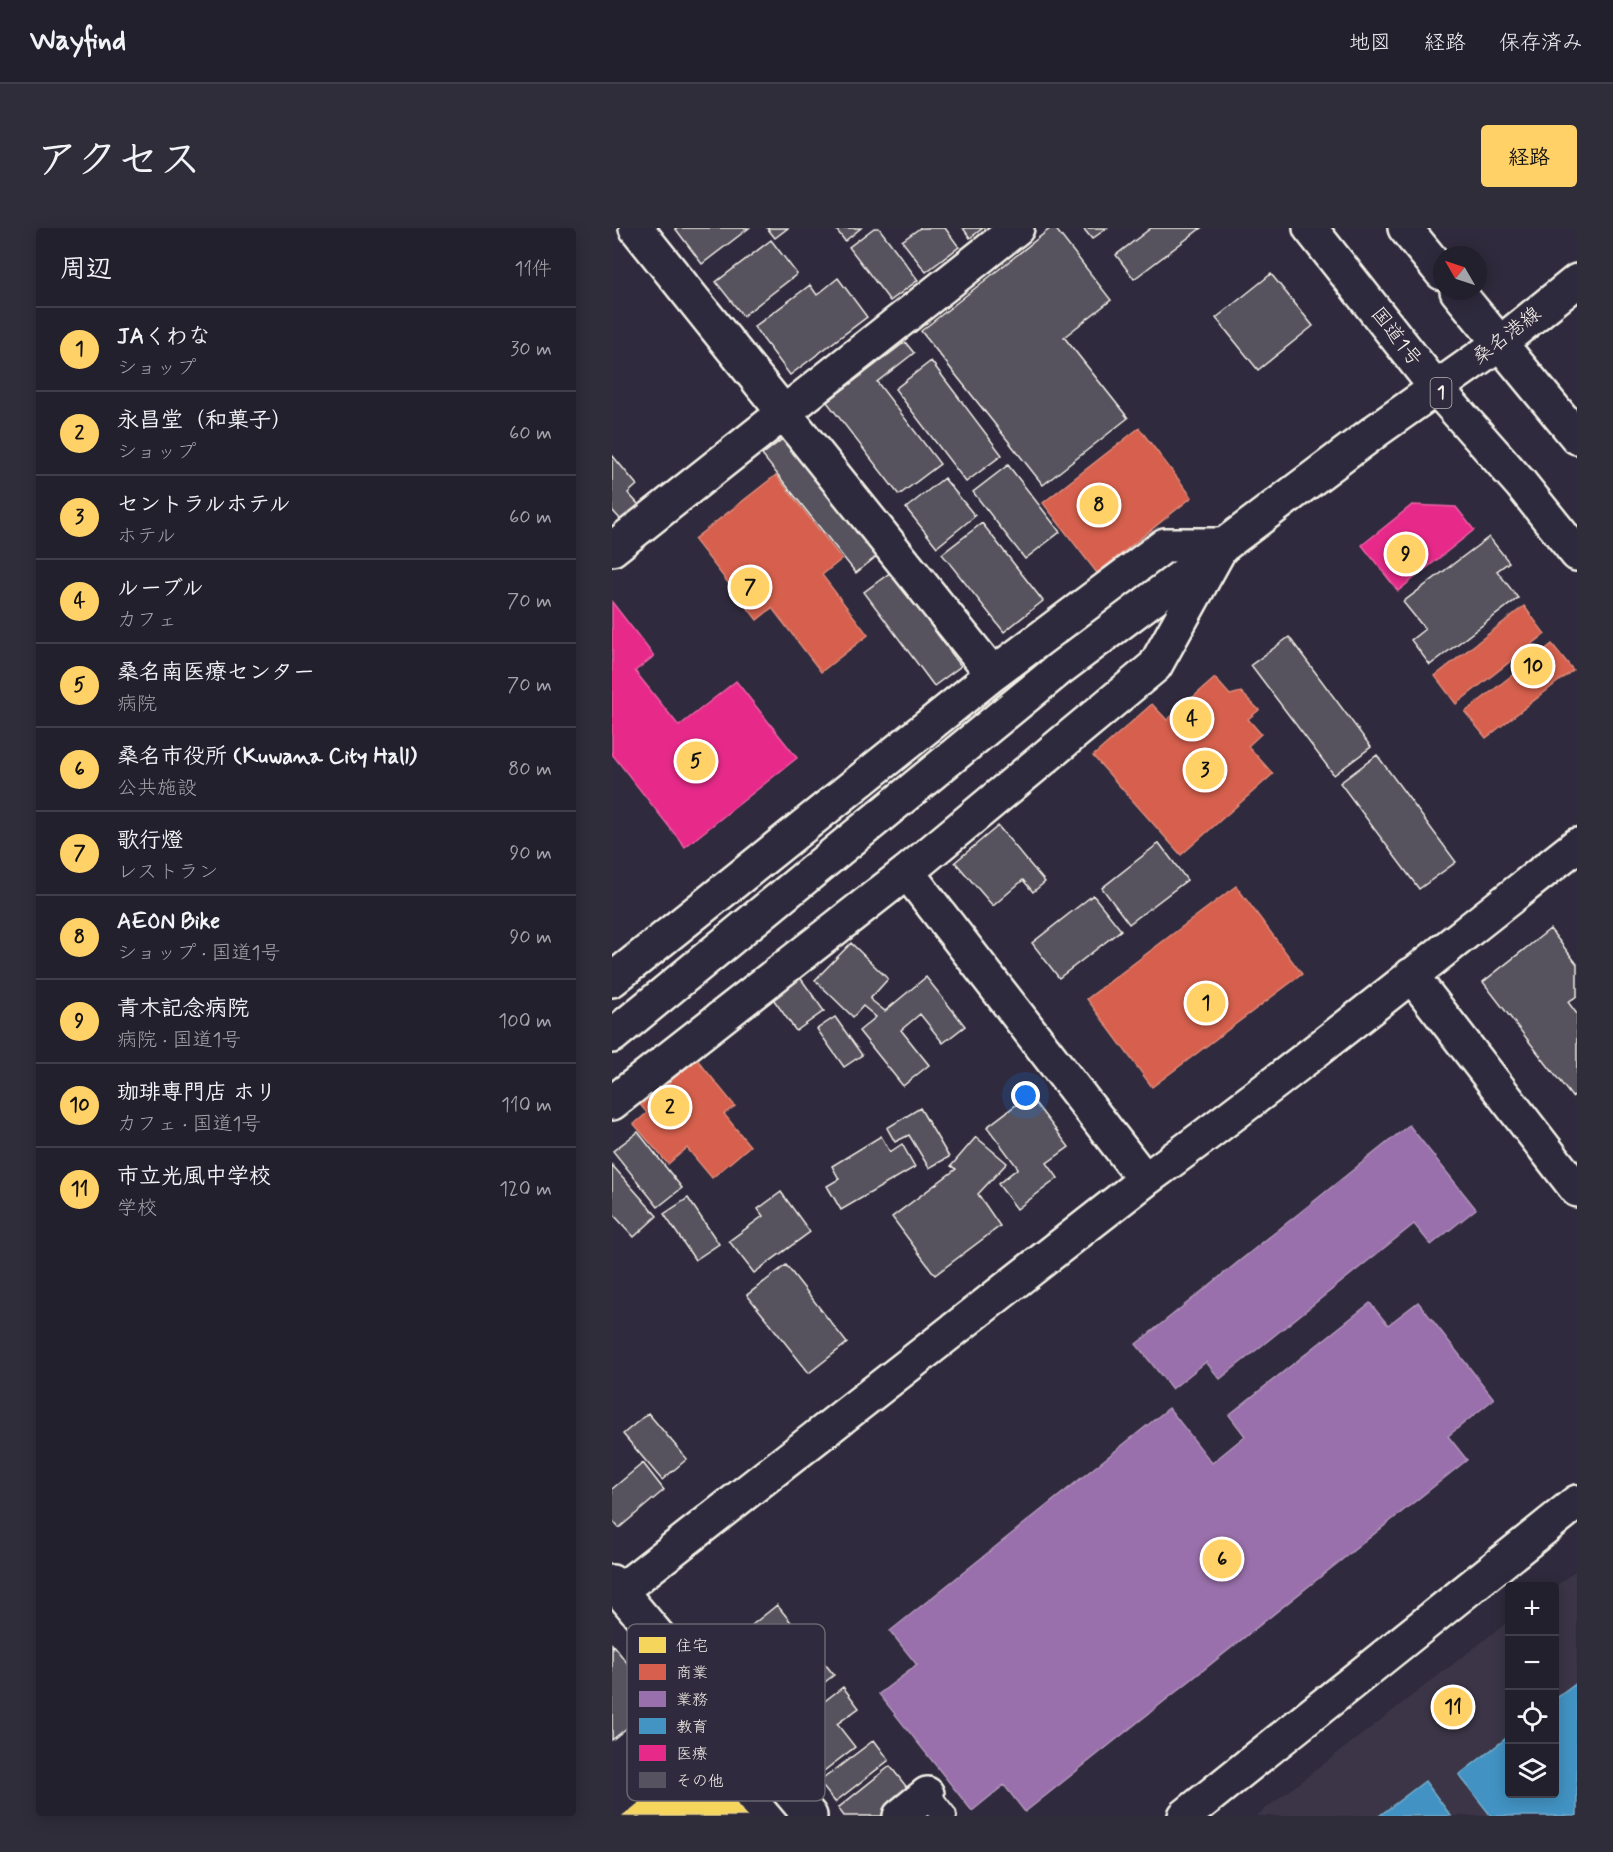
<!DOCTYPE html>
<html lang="ja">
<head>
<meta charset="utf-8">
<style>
	:root { --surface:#23202e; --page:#2f2d3a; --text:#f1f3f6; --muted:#a3a3aa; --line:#403e4a; --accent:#ffd166 }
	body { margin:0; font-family:Mynerve,"Klee One",sans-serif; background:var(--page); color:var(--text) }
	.controls { position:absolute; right:18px; bottom:18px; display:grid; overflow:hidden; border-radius:6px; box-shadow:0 3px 15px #0003 }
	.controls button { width:54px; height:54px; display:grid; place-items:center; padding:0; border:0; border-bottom:2px solid var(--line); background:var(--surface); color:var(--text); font:30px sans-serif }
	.compass { position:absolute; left:821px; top:18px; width:54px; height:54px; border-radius:50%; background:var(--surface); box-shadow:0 3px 15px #0003; rotate:309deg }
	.you { position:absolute; left:414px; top:868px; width:21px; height:21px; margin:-15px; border:4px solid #fff; border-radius:50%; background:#1a73e8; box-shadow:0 0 0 9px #1a73e833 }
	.badge { display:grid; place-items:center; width:39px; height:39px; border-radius:50%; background:var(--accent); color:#111; font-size:20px; font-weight:700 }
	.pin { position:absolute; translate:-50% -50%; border:3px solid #fff; box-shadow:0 2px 6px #0006 }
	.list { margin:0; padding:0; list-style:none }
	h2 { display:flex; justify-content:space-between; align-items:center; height:78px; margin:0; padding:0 24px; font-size:26px }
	h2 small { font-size:20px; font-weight:400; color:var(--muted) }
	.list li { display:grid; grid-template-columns:39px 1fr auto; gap:18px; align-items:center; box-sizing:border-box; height:84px; padding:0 24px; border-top:2px solid var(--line) }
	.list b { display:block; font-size:22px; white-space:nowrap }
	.list p { margin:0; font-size:20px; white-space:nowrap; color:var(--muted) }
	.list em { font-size:20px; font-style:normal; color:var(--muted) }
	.icon { flex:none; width:33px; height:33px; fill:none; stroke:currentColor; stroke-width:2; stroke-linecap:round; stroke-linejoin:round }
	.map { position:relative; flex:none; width:965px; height:1588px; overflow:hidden; border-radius:6px }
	header { display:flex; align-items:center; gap:36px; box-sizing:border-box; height:84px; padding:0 30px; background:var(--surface); border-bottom:2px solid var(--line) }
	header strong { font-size:28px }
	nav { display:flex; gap:33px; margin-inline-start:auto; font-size:21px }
	.intro { display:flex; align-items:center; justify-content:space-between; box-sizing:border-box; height:144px; padding:0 36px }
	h1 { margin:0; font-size:42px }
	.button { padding:15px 27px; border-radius:6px; background:var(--accent); color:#111; font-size:21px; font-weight:700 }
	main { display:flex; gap:36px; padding:0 36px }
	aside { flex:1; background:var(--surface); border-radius:6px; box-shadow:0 3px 15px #0003 }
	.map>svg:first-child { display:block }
	.built { fill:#3b3647 }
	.homes { fill:#f6d55c; stroke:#f5dd86; stroke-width:1.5 }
	.shops { fill:#d6604d; stroke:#df8c7c; stroke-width:1.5 }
	.offices { fill:#9970ab; stroke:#b497bd; stroke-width:1.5 }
	.schools { fill:#4393c3; stroke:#78afce; stroke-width:1.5 }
	.health { fill:#e7298a; stroke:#eb65a6; stroke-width:1.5 }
	.building { fill:#56525f; stroke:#f4f1e8; stroke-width:1.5 }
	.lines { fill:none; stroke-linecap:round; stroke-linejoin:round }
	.lane-casing { stroke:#f4f1e8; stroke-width:28 }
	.street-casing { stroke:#f4f1e8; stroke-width:38 }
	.secondary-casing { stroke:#f4f1e8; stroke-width:38 }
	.highway-casing { stroke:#f4f1e8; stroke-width:38 }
	.lane { stroke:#2f2a3d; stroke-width:24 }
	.street { stroke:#2f2a3d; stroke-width:33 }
	.secondary { stroke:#2f2a3d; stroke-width:33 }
	.highway { stroke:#2f2a3d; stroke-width:33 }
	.labels { text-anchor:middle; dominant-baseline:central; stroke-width:6; stroke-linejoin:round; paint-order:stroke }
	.shield { fill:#2f2a3d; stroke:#b9b5b5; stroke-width:1.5 }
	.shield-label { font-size:18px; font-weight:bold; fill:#f4f1e8 }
	.street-label { font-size:20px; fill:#f4f1e8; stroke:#2f2a3d }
	.key { fill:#2f2a3d; stroke:#6a6670; stroke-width:1.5 }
	.key-label { font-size:16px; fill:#f4f1e8 }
</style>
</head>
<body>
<header>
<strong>Wayfind</strong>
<nav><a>地図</a><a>経路</a><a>保存済み</a></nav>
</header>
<div class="intro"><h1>アクセス</h1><a class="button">経路</a></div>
<main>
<aside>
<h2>周辺<small>11件</small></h2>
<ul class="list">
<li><span class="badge">1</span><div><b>JAくわな</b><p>ショップ</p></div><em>30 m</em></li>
<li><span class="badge">2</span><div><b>永昌堂（和菓子）</b><p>ショップ</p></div><em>60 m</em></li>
<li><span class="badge">3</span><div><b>セントラルホテル</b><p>ホテル</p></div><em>60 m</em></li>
<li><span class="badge">4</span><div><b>ルーブル</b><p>カフェ</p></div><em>70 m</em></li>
<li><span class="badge">5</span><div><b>桑名南医療センター</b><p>病院</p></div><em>70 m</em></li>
<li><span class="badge">6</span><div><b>桑名市役所 (Kuwana City Hall)</b><p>公共施設</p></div><em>80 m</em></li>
<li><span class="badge">7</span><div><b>歌行燈</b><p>レストラン</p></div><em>90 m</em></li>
<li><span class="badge">8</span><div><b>AEON Bike</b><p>ショップ · 国道1号</p></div><em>90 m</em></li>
<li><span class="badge">9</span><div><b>青木記念病院</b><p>病院 · 国道1号</p></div><em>100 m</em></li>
<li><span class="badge">10</span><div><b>珈琲専門店 ホリ</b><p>カフェ · 国道1号</p></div><em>110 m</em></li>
<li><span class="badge">11</span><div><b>市立光風中学校</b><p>学校</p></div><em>120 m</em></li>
</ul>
</aside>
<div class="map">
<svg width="965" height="1588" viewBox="0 0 965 1588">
	<rect width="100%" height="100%" fill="#2f2a3d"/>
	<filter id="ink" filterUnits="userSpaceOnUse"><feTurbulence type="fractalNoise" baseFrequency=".0167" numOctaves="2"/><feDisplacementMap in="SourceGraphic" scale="12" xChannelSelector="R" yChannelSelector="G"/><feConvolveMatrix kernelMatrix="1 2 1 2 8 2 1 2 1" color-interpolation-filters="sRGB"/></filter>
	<g filter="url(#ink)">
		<!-- built -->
		<path class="built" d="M965,1341V1588H644L897,1393V1566H942L943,1359Z"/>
		<!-- homes -->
		<path class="homes" d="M85,1528L134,1588H12Z"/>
		<!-- shops -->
		<path class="shops" d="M527,200L580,269L485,345L431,275Z
			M164,247L230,331L210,347L256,407L209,444L160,380L145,392L82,311Z
			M912,378L933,406L844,476L823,448Z
			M940,416L961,442L874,510L853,484Z
			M603,450L618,467L629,464L647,482L636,491L649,506L636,518L661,546L569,627L481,528L540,476L555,492Z
			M624,658L690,746L540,859L475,771Z
			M79,824L123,878L112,886L138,918L100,950L75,920L56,936L22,896L35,885L23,870Z"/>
		<!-- offices -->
		<path class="offices" d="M797,897L864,981L819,1017L802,996L608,1151L594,1134L560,1161L524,1116Z
			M806,1074L882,1171L836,1208L855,1232L413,1584L392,1557L360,1583L267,1466L305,1437L278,1403L557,1180L600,1235L633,1208L617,1187L758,1075L776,1097Z"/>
		<!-- schools -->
		<path class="schools" d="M965,1455V1588H879L847,1547L897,1508V1566H942V1472Z
			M813,1553L839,1588H767Z"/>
		<!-- health -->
		<path class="health" d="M800,277L844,279L862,302L786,363L750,317Z
			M0,374L42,428L23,443L67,498L124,453L185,530L73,619L0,526Z"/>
		<!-- building -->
		<path class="building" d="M63,0H137L90,36Z
			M155,0H176L163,10Z
			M223,0H249L233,13Z
			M262,0H267L306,52L278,73L237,19Z
			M308,0H333L347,19L314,44L290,13Z
			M351,0H371L358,10Z
			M439,0H443L499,72L452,109L516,190L431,257L309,103Z
			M471,0H495L480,11Z
			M539,0H589L522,51L504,27Z
			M159,12L185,46L131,88L104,54Z
			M659,46L701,98L646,142L604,90Z
			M226,50L255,89L178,147L142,99L198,57L205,67Z
			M293,114L302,125L265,154L328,236L287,267L215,174Z
			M319,133L390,227L354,254L283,161Z
			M172,210L265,328L244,345L150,227Z
			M0,227L25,257L16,265L27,277L9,292L0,282Z
			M396,237L448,304L413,331L361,264Z
			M332,250L363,288L325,319L294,280Z
			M370,295L431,373L392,404L330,326Z
			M877,309L897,334L885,343L906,370L818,437L799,412L813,401L791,374Z
			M279,344L349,438L322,458L252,364Z
			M677,409L759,519L722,547L639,437Z
			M765,527L844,634L807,661L728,555Z
			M386,598L433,654L421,664L411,652L381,678L343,634Z
			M547,615L575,652L517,696L490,660Z
			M481,667L509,702L447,750L420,715Z
			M938,701L965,736V768L956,774L965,786V865L960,869L871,754Z
			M239,715L276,751L258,771L273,783L314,749L353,798L331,815L308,786L289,802L317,837L291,858L247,803L264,789L251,778L241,789L203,752Z
			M187,748L212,783L184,803L159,768Z
			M223,789L250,827L232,839L205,801Z
			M417,867L457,919L435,935L446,950L405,981L386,956L406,940L375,899Z
			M308,880L337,929L317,940L297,907L283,914L275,900Z
			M26,904L70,960L46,979L1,923Z
			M269,908L278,924L290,916L303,939L229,982L215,958L227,951L220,938Z
			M364,909L395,935L366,966L388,998L323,1047L280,989L344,941L339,938Z
			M0,937L45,988L22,1009L0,985Z
			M169,964L198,1004L142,1045L117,1013L151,988L146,981Z
			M76,970L107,1016L83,1032L52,986Z
			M174,1037L235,1115L197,1145L135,1067Z
			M36,1185L75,1231L50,1252L11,1206Z
			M31,1235L52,1262L7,1300L0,1292V1261Z
			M165,1377L222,1447L195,1468L140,1397Z
			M0,1416L47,1474L0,1512Z
			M231,1459L247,1480L225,1496L243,1519L204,1549L171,1505Z
			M262,1512L277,1532L223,1574L207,1554Z
			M278,1538L301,1567L274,1588H232L226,1580Z"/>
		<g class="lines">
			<!-- lane casing -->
			<g class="lane-casing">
				<path id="lane" d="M315,1566L332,1588"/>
			</g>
			<!-- street casing -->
			<g class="street-casing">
				<path id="street" d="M24,0L381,446
					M0,321L405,0
					M295,644L533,952
					M799,747L965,962
					M0,752L381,446L553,317H610L543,438L295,644L0,875
					M0,1354L8,1363L533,952C680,845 822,729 965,617
					M8,1363L198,1588
					M288,1588L315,1566"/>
			</g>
			<!-- secondary casing -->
			<g class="secondary-casing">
				<path id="secondary" d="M0,808L447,441L765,202L888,115L965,53
					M573,1588L965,1274"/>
			</g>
			<!-- highway casing -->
			<g class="highway-casing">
				<path id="highway" d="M698,0L825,161L909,256L965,326
					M793,0L830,45
					M845,63L965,209"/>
			</g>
			<!-- lane -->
			<use href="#lane" class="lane"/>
			<!-- street -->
			<use href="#street" class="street"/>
			<!-- secondary -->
			<use href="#secondary" class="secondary"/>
			<!-- highway -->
			<use href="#highway" class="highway"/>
		</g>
	</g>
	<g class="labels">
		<!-- shield labels -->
		<rect class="shield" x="818.5" y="150" width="21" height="30" rx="4.5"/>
		<g class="shield-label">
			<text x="829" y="165">1</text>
		</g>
		<!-- street labels -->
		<g class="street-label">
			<text transform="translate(895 108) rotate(-38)">桑名港線</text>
			<text transform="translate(784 109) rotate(52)">国道1号</text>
		</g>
	</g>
	<!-- legend -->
	<rect x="15" y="1396" width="198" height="177" rx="9" class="key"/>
	<rect x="27" y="1409" width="27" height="16" fill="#f6d55c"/>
	<rect x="27" y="1436" width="27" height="16" fill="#d6604d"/>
	<rect x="27" y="1463" width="27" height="16" fill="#9970ab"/>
	<rect x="27" y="1490" width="27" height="16" fill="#4393c3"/>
	<rect x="27" y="1517" width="27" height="16" fill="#e7298a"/>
	<rect x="27" y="1544" width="27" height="16" fill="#56525f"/>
	<g class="key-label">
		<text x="64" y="1423">住宅</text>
		<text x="64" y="1450">商業</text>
		<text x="64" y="1477">業務</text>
		<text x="64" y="1504">教育</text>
		<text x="64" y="1531">医療</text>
		<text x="64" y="1558">その他</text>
	</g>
</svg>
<div class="controls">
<button>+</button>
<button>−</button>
<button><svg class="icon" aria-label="locate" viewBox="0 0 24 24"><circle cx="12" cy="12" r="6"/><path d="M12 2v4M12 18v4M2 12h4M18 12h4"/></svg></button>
<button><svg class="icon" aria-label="layers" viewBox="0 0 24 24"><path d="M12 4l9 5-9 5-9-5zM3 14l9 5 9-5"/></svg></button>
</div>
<svg class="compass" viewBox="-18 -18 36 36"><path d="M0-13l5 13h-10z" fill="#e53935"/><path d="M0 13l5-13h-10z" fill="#a3a3aa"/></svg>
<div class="you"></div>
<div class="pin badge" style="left:594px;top:775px">1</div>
<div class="pin badge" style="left:58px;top:879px">2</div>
<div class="pin badge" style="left:593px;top:542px">3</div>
<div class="pin badge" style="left:580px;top:491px">4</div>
<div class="pin badge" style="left:84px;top:533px">5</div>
<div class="pin badge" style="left:610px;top:1331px">6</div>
<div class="pin badge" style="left:138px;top:359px">7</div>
<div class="pin badge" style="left:487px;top:277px">8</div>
<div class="pin badge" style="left:794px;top:326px">9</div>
<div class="pin badge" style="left:921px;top:438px">10</div>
<div class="pin badge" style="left:841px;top:1479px">11</div>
</div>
</main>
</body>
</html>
